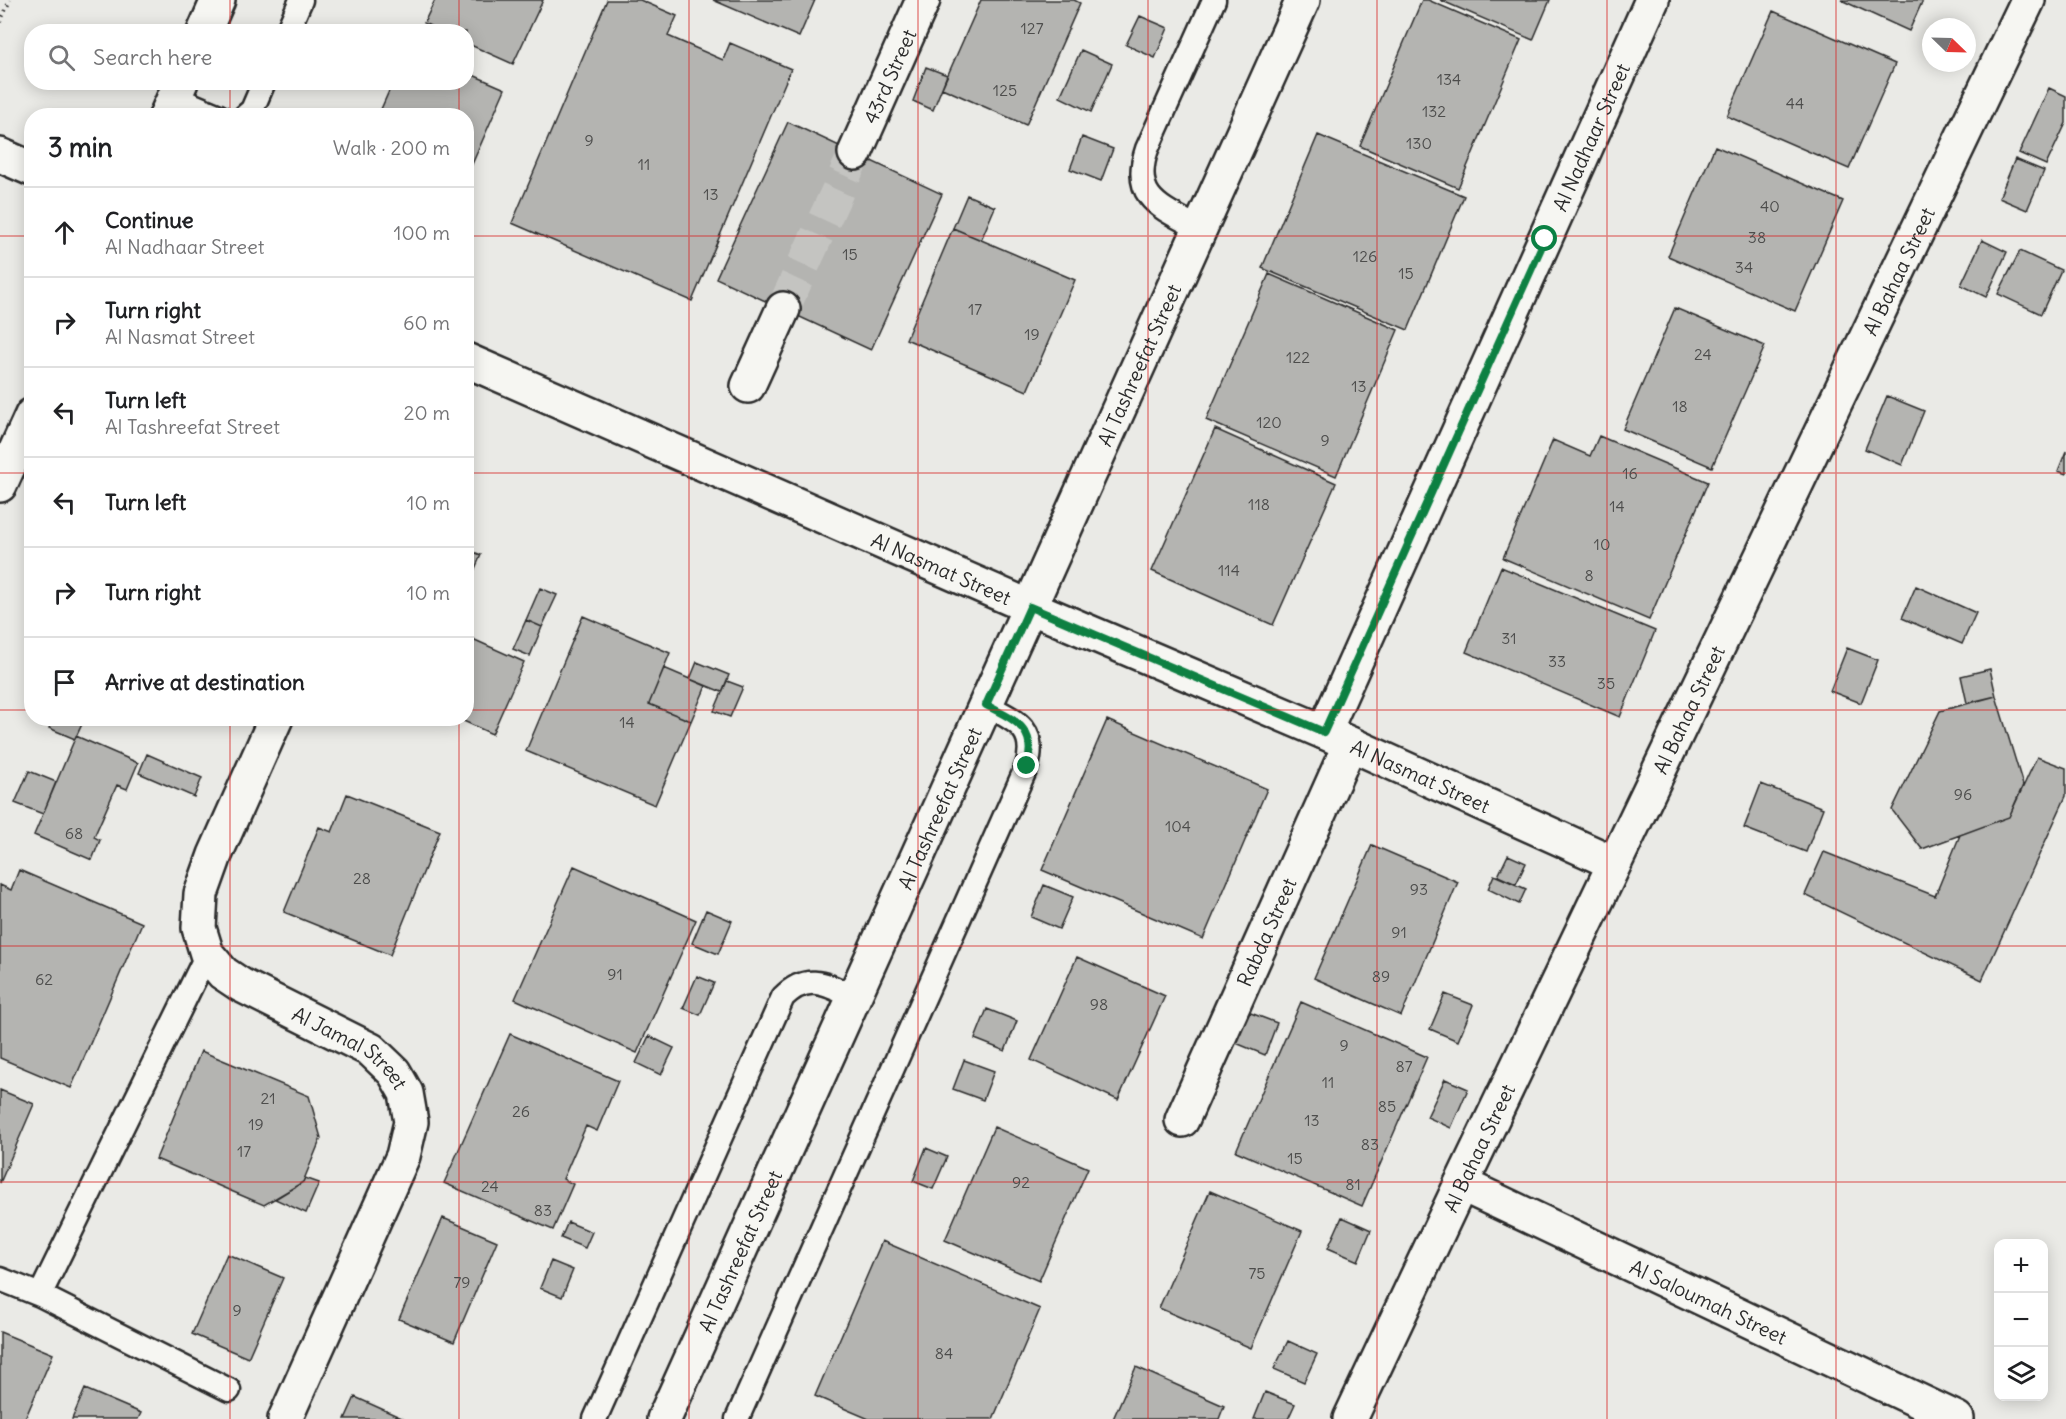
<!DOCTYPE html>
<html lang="en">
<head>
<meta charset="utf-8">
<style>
	:root { --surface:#fff; --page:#f2f2f2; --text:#202124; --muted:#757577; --line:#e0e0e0 }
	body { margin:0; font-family:Delius,sans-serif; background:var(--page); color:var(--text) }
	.controls { position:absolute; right:18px; bottom:18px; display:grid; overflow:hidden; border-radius:12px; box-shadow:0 3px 15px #0003 }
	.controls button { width:54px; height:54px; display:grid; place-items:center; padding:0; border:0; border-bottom:2px solid var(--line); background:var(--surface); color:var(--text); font:30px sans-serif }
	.compass { position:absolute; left:1922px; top:18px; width:54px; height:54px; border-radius:50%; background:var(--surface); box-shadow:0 3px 15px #0003; rotate:113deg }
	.stop { position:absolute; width:18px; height:18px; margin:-14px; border:4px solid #0b8043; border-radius:50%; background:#fff }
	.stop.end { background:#0b8043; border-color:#fff; box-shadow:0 2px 6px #0008 }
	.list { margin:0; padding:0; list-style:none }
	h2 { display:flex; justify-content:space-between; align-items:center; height:78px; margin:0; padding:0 24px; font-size:26px }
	h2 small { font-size:20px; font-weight:400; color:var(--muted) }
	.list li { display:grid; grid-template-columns:39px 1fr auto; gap:18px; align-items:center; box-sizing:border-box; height:90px; padding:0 24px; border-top:2px solid var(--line) }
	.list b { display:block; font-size:22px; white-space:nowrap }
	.list p { margin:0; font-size:20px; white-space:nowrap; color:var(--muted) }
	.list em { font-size:20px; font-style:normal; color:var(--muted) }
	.icon { flex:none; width:33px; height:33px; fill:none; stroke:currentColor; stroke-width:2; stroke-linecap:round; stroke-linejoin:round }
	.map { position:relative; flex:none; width:2066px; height:1419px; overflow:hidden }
	.search { position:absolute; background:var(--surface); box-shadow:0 3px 15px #0003; left:24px; top:24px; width:450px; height:66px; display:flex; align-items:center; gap:15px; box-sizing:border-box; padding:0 21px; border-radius:24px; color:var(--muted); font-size:22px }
	.panel { position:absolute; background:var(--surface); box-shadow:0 3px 15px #0003; left:24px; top:108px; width:450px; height:618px; border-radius:24px }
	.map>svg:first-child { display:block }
	.building { fill:#b4b4b1; stroke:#2b2b2b; stroke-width:1.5 }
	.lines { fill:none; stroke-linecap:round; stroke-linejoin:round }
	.street-tunnel { stroke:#c4c4c1; stroke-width:33; stroke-dasharray:33 16; stroke-linecap:butt }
	.lane-casing { stroke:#2b2b2b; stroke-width:27 }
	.street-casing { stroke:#2b2b2b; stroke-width:38 }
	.path { stroke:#2b2b2b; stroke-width:4; stroke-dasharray:1.5 4.5; stroke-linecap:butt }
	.lane { stroke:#f6f6f2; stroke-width:22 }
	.street { stroke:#f6f6f2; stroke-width:33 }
	.route { stroke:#0b8043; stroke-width:8 }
	.grid { fill:none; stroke:#d62828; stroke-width:1.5; stroke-opacity:0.55 }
	.labels { text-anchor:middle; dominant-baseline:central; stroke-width:5; stroke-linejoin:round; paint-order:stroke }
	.number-label { font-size:16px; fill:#4d4d4c }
	.street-label { font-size:20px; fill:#2b2b2b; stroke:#f6f6f2 }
</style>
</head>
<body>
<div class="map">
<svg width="2066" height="1419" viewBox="0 0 2066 1419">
	<rect width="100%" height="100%" fill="#eaeae6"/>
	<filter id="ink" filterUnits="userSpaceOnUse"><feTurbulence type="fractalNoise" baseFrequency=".0167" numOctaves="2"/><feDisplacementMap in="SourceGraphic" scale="12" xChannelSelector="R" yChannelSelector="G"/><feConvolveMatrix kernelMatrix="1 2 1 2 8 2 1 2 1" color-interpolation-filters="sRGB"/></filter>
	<g filter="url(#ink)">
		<!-- building -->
		<path class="building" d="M435,0H543L513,64L466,43V32H442L424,23Z
			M607,0H640L677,16L668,36L723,60L730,43L791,69L692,301L512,223Z
			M713,0H815L799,37Z
			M981,0H1074L1080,3L1026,125L942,88Z
			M1422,0H1428L1521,40L1458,188L1360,146Z
			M1440,0H1550L1533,40Z
			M1841,0H1923L1909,31Z
			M1773,11L1895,64L1849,169L1727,116Z
			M1140,16L1168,28L1155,58L1126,45Z
			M1081,50L1112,64L1091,112L1060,97Z
			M926,67L947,75L933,110L913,101Z
			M466,72L505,89L466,178V116H378L393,82H466Z
			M2049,88L2066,96V123L2046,165L2019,153Z
			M788,122L942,194L871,350L716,278Z
			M1318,135L1464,196L1408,330L1262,268Z
			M1082,137L1113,149L1101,181L1070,169Z
			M1715,146L1843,201L1795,311L1668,256Z
			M2015,159L2044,171L2027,210L1999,198Z
			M967,195L995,207L981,240L953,228Z
			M953,228L1075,280L1027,391L906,339Z
			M1982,240L2007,252L1986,297L1961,285Z
			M2020,251L2061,270L2041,314L1998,294Z
			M1269,274L1398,330L1336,476L1206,420Z
			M1675,308L1765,346L1712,467L1623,429Z
			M1887,396L1924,411L1902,465L1865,449Z
			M1215,429L1336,483L1273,625L1152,571Z
			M1599,436L1708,482L1649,620L1503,558L1553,440L1590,456Z
			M2066,451V474L2058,471Z
			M466,549L481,555L466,589Z
			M1501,567L1655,631L1620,717L1466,652Z
			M1916,586L1976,613L1962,644L1902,618Z
			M540,588L557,595L542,627L526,620Z
			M583,616L670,653L649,704L691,721L655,805L526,751Z
			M526,620L542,627L530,656L513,649Z
			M466,636L524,662L492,734L457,718H466Z
			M1847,648L1878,660L1861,703L1830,691Z
			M697,662L729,675L722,692L690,679Z
			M664,668L706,686L691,721L649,704Z
			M1990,669L1996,696L1967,703L1961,676Z
			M727,681L743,687L730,717L714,711Z
			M1996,696L2023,785L2009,817L1922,849L1892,810L1940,711Z
			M53,718H76L83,722L75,739L49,728Z
			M1107,720L1267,789L1203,939L1042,870Z
			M76,736L138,763L127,789L117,785L94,837L100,840L92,860L34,835Z
			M147,754L202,778L194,797L139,773Z
			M2037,757L2066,768V796L1982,980L1805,895L1824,852L1935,896L1960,835L2009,817Z
			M29,771L56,782L43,814L15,803Z
			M1761,784L1823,808L1806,852L1744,828Z
			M347,794L440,831L390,955L284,912L319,827L332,832Z
			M1372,845L1458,882L1401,1016L1314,978Z
			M1508,855L1526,863L1516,884L1498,876Z
			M574,866L696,920L637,1053L515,999Z
			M19,870L142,923L71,1088L0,1058V885L11,890Z
			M1494,875L1526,889L1519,904L1488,889Z
			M1044,885L1073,897L1059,929L1031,917Z
			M706,910L732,921L718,954L692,943Z
			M1077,957L1165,996L1118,1100L1031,1060Z
			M697,976L714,983L700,1015L683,1008Z
			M1445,994L1473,1005L1458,1041L1430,1029Z
			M1301,1002L1427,1057L1362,1206L1236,1151Z
			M987,1009L1017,1021L1005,1051L975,1039Z
			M1248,1012L1277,1023L1265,1055L1236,1043Z
			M510,1034L618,1081L597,1131L586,1126L563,1179L573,1184L553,1230L444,1183Z
			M649,1036L674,1048L661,1075L636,1063Z
			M201,1051L309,1096L321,1138L303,1182L264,1205L156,1159Z
			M964,1060L994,1071L983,1100L953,1089Z
			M1445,1079L1468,1089L1451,1128L1427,1117Z
			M0,1090L34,1104L0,1183Z
			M994,1127L1088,1168L1039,1281L945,1240Z
			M926,1148L947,1157L933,1189L913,1181Z
			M305,1178L319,1183L306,1213L275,1199L303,1182Z
			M1210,1191L1302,1231L1251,1348L1159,1308Z
			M1342,1217L1371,1230L1358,1261L1328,1248Z
			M443,1218L497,1241L454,1342L399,1319Z
			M568,1222L592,1232L585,1248L561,1238Z
			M882,1241L1040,1309L993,1419H869L815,1396Z
			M227,1254L283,1278L248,1358L192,1334Z
			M551,1261L573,1270L562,1297L540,1288Z
			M0,1332L53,1354L25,1419H0Z
			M1288,1341L1317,1354L1304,1382L1274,1369Z
			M1136,1367L1224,1406L1219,1419H1113Z
			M85,1389L141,1413L138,1419H72Z
			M1265,1392L1295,1404L1288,1419H1254Z
			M355,1397L404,1419H345Z"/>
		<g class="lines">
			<!-- street-tunnel -->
			<path class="street-tunnel" d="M783,309L855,153"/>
			<!-- lane casing -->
			<g class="lane-casing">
				<path id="lane" d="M287,32L301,0
					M174,97L219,116
					M245,116L252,110L264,82
					M1200,229C1162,208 1130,199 1147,149L1214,0
					M0,1279L40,1295L229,1390
					M40,1295L207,954
					M595,1419L783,997C808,972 827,985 854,997
					M737,1419L1027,766C1038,728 1014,720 986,705"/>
			</g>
			<!-- street casing -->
			<g class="street-casing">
				<g id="street">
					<path d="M204,32L218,0"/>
					<path d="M166,116L181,82"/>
					<path id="s1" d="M855,153L923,0"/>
					<path d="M0,155L32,169"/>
					<path id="s2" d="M466,360L1030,607L1324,732L1614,863"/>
					<path d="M748,386L783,309"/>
					<path d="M0,485L32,415"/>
					<path id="s3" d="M276,718L215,855L201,894L199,928L207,954L223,973L241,985L371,1050L394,1072L406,1093L411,1122L403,1156L285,1419"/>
					<path id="s4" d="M1324,732L1652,0"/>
					<path id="s5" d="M1182,1120L1350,744"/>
					<path id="s6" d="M1461,1184L1957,1419"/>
					<path id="s7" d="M664,1419L1303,0"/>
					<path id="s8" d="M1350,1419L1461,1184L2028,0"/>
				</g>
			</g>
			<!-- path -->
			<path class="path" d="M0,22L10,0"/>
			<!-- lane -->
			<use href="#lane" class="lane"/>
			<!-- street -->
			<use href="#street" class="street"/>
		</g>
	</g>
	<g class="lines" filter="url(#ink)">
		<!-- route -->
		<path class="route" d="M1027,766C1038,728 1014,720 986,705L1030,607L1324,732L1545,239"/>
	</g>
	<!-- grid -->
	<path class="grid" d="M230,0V32M459,0V32M689,0V1419M918,0V1419M1148,0V1419M1377,0V1419M1607,0V1419M1836,0V1419M230,82V116M459,82V116M0,236H32M466,236H2066M0,473H32M466,473H2066M0,710H32M466,710H2066M230,718V1419M459,718V1419M0,946H2066M0,1182H2066"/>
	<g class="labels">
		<!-- number labels -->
		<g class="number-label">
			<text x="1032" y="28">127</text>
			<text x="1449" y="79">134</text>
			<text x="1005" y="90">125</text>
			<text x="1795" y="103">44</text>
			<text x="1434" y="111">132</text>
			<text x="589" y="140">9</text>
			<text x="1419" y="143">130</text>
			<text x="644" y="164">11</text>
			<text x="711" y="194">13</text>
			<text x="1770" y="206">40</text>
			<text x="1757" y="237">38</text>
			<text x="850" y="254">15</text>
			<text x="1365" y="256">126</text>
			<text x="1744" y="267">34</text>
			<text x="1406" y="273">15</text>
			<text x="975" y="309">17</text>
			<text x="1032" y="334">19</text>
			<text x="1703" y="354">24</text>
			<text x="1298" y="357">122</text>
			<text x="1359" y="386">13</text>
			<text x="1680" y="406">18</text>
			<text x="1269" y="422">120</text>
			<text x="1325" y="440">9</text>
			<text x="1630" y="473">16</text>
			<text x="1259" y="504">118</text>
			<text x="1617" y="506">14</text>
			<text x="1602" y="544">10</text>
			<text x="1229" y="570">114</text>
			<text x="1589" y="575">8</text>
			<text x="1509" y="638">31</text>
			<text x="1557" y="661">33</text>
			<text x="1606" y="683">35</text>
			<text x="627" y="722">14</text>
			<text x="1963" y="794">96</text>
			<text x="1178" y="826">104</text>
			<text x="74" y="833">68</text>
			<text x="362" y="878">28</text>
			<text x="1419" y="889">93</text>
			<text x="1399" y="932">91</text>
			<text x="615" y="974">91</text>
			<text x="1381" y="976">89</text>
			<text x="44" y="979">62</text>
			<text x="1099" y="1004">98</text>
			<text x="1344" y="1045">9</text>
			<text x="1404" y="1066">87</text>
			<text x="1328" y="1082">11</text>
			<text x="268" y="1098">21</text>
			<text x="1387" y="1106">85</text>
			<text x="521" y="1111">26</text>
			<text x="1312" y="1120">13</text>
			<text x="256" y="1124">19</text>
			<text x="1370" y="1144">83</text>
			<text x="244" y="1151">17</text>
			<text x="1295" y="1158">15</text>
			<text x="1021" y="1182">92</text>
			<text x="1353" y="1184">81</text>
			<text x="490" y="1186">24</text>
			<text x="543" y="1210">83</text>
			<text x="1257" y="1273">75</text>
			<text x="462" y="1282">79</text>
			<text x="237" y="1310">9</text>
			<text x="944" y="1353">84</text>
		</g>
		<!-- street labels -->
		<g class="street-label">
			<text stroke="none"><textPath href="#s1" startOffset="84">43rd Street</textPath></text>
			<text stroke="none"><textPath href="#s4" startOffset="652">Al Nadhaar Street</textPath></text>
			<text stroke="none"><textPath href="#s8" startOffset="1272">Al Bahaa Street</textPath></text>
			<text stroke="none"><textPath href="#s7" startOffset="1156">Al Tashreefat Street</textPath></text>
			<text stroke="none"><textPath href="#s2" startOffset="519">Al Nasmat Street</textPath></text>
			<text stroke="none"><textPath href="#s8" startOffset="786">Al Bahaa Street</textPath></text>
			<text stroke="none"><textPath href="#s2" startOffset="1041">Al Nasmat Street</textPath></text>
			<text stroke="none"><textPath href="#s7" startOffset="670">Al Tashreefat Street</textPath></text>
			<text stroke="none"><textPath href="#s5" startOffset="206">Rabda Street</textPath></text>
			<text stroke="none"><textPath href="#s3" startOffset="426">Al Jamal Street</textPath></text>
			<text stroke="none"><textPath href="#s8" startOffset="300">Al Bahaa Street</textPath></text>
			<text stroke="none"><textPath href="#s7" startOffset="184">Al Tashreefat Street</textPath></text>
			<text stroke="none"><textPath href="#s6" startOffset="274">Al Saloumah Street</textPath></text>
		</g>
	</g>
</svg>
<div class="controls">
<button>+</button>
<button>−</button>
<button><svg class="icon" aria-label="layers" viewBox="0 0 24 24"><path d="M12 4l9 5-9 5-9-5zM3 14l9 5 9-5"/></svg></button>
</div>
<svg class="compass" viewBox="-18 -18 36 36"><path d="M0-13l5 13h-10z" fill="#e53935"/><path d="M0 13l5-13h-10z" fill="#757577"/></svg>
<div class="stop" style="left:1545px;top:239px"></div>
<div class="stop end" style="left:1027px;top:766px"></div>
<div class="search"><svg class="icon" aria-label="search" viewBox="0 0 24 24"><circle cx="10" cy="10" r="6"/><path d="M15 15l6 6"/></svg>Search here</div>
<section class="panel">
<h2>3 min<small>Walk · 200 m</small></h2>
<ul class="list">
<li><svg class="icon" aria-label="ahead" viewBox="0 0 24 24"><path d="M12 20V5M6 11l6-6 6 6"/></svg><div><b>Continue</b><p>Al Nadhaar Street</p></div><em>100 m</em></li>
<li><svg class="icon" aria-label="right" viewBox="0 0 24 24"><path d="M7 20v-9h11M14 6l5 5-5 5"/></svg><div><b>Turn right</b><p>Al Nasmat Street</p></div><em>60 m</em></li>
<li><svg class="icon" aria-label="left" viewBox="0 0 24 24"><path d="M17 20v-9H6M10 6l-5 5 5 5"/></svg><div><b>Turn left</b><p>Al Tashreefat Street</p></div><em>20 m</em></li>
<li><svg class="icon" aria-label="left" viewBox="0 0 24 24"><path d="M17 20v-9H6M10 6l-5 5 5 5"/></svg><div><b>Turn left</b></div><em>10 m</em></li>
<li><svg class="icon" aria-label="right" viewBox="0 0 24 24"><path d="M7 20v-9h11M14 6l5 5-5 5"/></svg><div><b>Turn right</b></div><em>10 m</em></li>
<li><svg class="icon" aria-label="arrive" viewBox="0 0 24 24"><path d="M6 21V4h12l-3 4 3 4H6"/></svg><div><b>Arrive at destination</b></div></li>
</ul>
</section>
</div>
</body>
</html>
